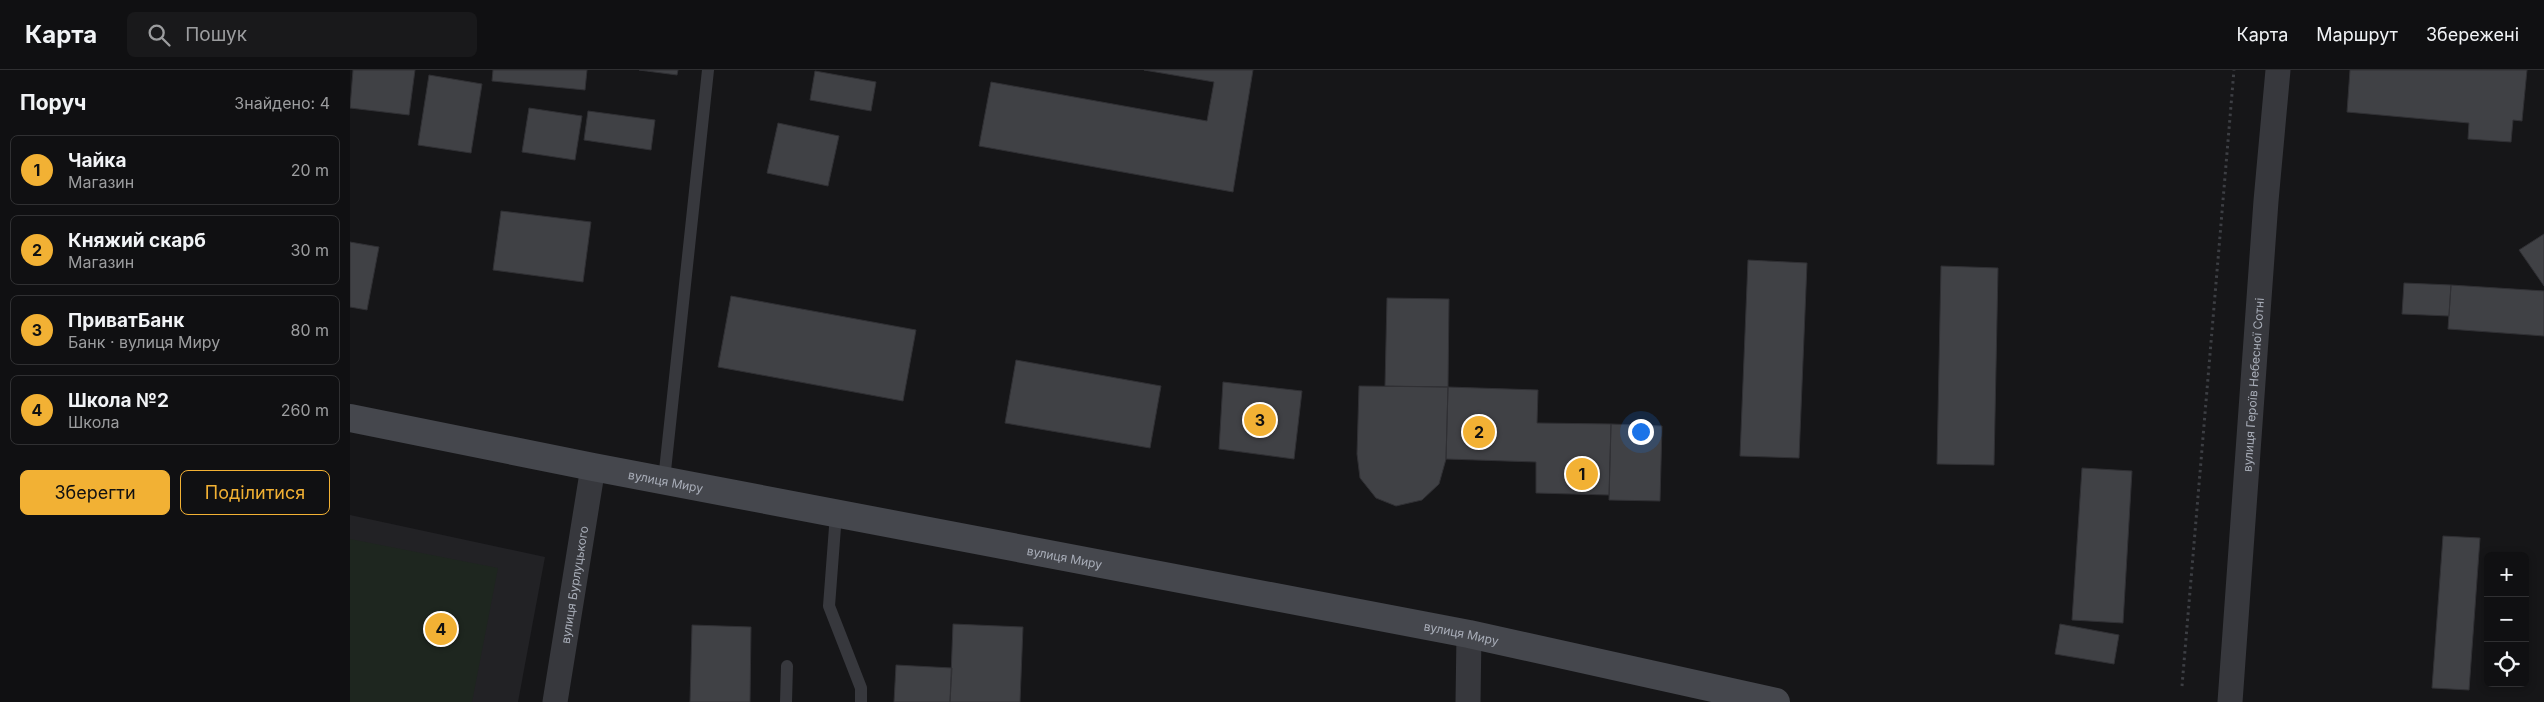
<!DOCTYPE html>
<html lang="uk">
<head>
<meta charset="utf-8">
<style>
	:root { --surface:#101012; --page:#19191b; --text:#f1f3f6; --muted:#9c9d9f; --line:#303032; --accent:#f2b134 }
	body { margin:0; font-family:Inter,sans-serif; background:var(--page); color:var(--text) }
	.controls { position:absolute; right:15px; bottom:15px; display:grid; overflow:hidden; border-radius:8px; box-shadow:0 2px 8px #0003 }
	.controls button { width:45px; height:45px; display:grid; place-items:center; padding:0; border:0; border-bottom:1px solid var(--line); background:var(--surface); color:var(--text); font:25px sans-serif }
	.you { position:absolute; left:1290px; top:361px; width:18px; height:18px; margin:-12px; border:4px solid #fff; border-radius:50%; background:#1a73e8; box-shadow:0 0 0 8px #1a73e833 }
	.badge { display:grid; place-items:center; width:32px; height:32px; border-radius:50%; background:var(--accent); color:#111; font-size:16px; font-weight:700 }
	.pin { position:absolute; translate:-50% -50%; border:2px solid #fff; box-shadow:0 1px 5px #0006 }
	.list { margin:0; padding:0; list-style:none }
	h2 { display:flex; justify-content:space-between; align-items:center; height:65px; margin:0; padding:0 20px; font-size:21px }
	h2 small { font-size:16px; font-weight:400; color:var(--muted) }
	.list li { display:grid; grid-template-columns:32px 1fr auto; gap:15px; align-items:center; box-sizing:border-box; height:70px; margin:0 10px 10px; padding:0 10px; border:1px solid var(--line); border-radius:8px }
	.list b { display:block; font-size:19px; white-space:nowrap }
	.list p { margin:0; font-size:16px; white-space:nowrap; color:var(--muted) }
	.list em { font-size:16px; font-style:normal; color:var(--muted) }
	.actions { display:flex; gap:10px; padding:15px 20px }
	.actions a { flex:1; padding:11px 0; border:1px solid var(--accent); border-radius:8px; text-align:center; font-size:18px; color:var(--accent) }
	.actions .main { background:var(--accent); color:#111 }
	.icon { flex:none; width:28px; height:28px; fill:none; stroke:currentColor; stroke-width:2; stroke-linecap:round; stroke-linejoin:round }
	.map { position:relative; flex:none; width:2194px; height:632px; overflow:hidden }
	header { display:flex; align-items:center; gap:30px; box-sizing:border-box; height:70px; padding:0 25px; background:var(--surface); border-bottom:1px solid var(--line) }
	header strong { font-size:24px }
	nav { display:flex; gap:28px; margin-inline-start:auto; font-size:18px }
	.search { width:350px; height:45px; background:var(--page); display:flex; align-items:center; gap:12px; box-sizing:border-box; padding:0 18px; border-radius:8px; color:var(--muted); font-size:19px }
	main { display:flex }
	aside { flex:1; background:var(--surface) }
	.map>svg:first-child { display:block }
	.built { fill:#222225 }
	.green { fill:#1e261f }
	.building { fill:#404145; stroke:#303034 }
	.lines { fill:none; stroke-linecap:round; stroke-linejoin:round }
	.path { stroke:#3d3f44; stroke-width:3; stroke-dasharray:2.5 4; stroke-linecap:butt }
	.lane { stroke:#37383d; stroke-width:12 }
	.street { stroke:#37383d; stroke-width:25 }
	.secondary { stroke:#45474d; stroke-width:28 }
	.labels { text-anchor:middle; dominant-baseline:central; stroke-width:4; stroke-linejoin:round; paint-order:stroke }
	.street-label { font-size:12px; fill:#a8adb8; stroke:#111113 }
</style>
</head>
<body>
<header>
<strong>Карта</strong>
<div class="search"><svg class="icon" aria-label="search" viewBox="0 0 24 24"><circle cx="10" cy="10" r="6"/><path d="M15 15l6 6"/></svg>Пошук</div>
<nav><a>Карта</a><a>Маршрут</a><a>Збережені</a></nav>
</header>
<main>
<aside>
<h2>Поруч<small>Знайдено: 4</small></h2>
<ul class="list">
<li><span class="badge">1</span><div><b>Чайка</b><p>Магазин</p></div><em>20 m</em></li>
<li><span class="badge">2</span><div><b>Княжий скарб</b><p>Магазин</p></div><em>30 m</em></li>
<li><span class="badge">3</span><div><b>ПриватБанк</b><p>Банк · вулиця Миру</p></div><em>80 m</em></li>
<li><span class="badge">4</span><div><b>Школа №2</b><p>Школа</p></div><em>260 m</em></li>
</ul>
<div class="actions"><a class="main">Зберегти</a><a>Поділитися</a></div>
</aside>
<div class="map">
<svg width="2194" height="632" viewBox="0 0 2194 632">
	<rect width="100%" height="100%" fill="#161618"/>
	<!-- built -->
	<path class="built" d="M0,445L195,487L168,632H0Z"/>
	<!-- green -->
	<path class="green" d="M0,469L148,498L122,632H0Z"/>
	<!-- building -->
	<path class="building" d="M3,0H65L59,45L0,38Z
		M143,0H237L235,20L142,11Z
		M289,0H328L327,5Z
		M794,0H903L883,122L629,76L641,12L857,51L864,12Z
		M2000,0H2177L2172,51L2163,50L2161,72L2118,69L2119,53L1997,42Z
		M465,1L526,12L521,41L460,30Z
		M79,5L132,14L121,83L68,75Z
		M179,38L232,46L225,90L172,82Z
		M238,41L305,50L301,80L234,70Z
		M428,53L489,66L478,116L417,103Z
		M151,141L241,152L233,212L143,200Z
		M2194,164V216L2169,180Z
		M0,172L29,177L17,240L0,237Z
		M1398,190L1457,193L1449,388L1390,386Z
		M1591,196L1648,198L1644,395L1587,394Z
		M2054,213L2101,215L2099,246L2052,244Z
		M2101,215L2194,221V266L2098,259Z
		M381,226L566,260L553,331L368,297Z
		M1037,228L1099,229L1098,317L1035,316Z
		M666,290L811,316L800,378L655,353Z
		M873,312L952,321L944,389L869,379Z
		M1009,316L1098,317L1096,389L1089,414L1072,430L1046,436L1026,428L1010,408L1007,384Z
		M1098,317L1188,320L1187,353L1261,354L1259,425L1186,423V392L1096,389Z
		M1261,354L1312,356L1310,431L1259,430Z
		M1732,398L1782,401L1773,553L1722,550Z
		M2093,466L2130,468L2119,620L2082,618Z
		M603,554L673,557L670,632H600Z
		M1710,554L1769,565L1764,594L1705,584Z
		M342,555L401,557L400,632H340Z
		M546,595L602,598L600,632H544Z"/>
	<g class="lines">
		<!-- path -->
		<path class="path" d="M1832,616L1884,0"/>
		<!-- lane -->
		<path class="lane" d="M314,410L358,0
			M486,444L479,536L511,618V632
			M436,632L437,596"/>
		<!-- street -->
		<g class="street">
			<path id="s1" d="M205,632L243,397"/>
			<path d="M1118,632L1119,564"/>
			<path id="s2" d="M1880,632L1916,131L1928,0"/>
		</g>
		<!-- secondary -->
		<path class="secondary" id="s3" d="M0,348L243,397L1119,564L1426,632"/>
	</g>
	<g class="labels">
		<!-- street labels -->
		<g class="street-label">
			<text stroke="none"><textPath href="#s2" startOffset="318">вулиця Героїв Небесної Сотні</textPath></text>
			<text stroke="none"><textPath href="#s3" startOffset="322">вулиця Миру</textPath></text>
			<text stroke="none"><textPath href="#s3" startOffset="728">вулиця Миру</textPath></text>
			<text stroke="none"><textPath href="#s1" startOffset="119">вулиця Бурлуцького</textPath></text>
			<text stroke="none"><textPath href="#s3" startOffset="1132">вулиця Миру</textPath></text>
		</g>
	</g>
</svg>
<div class="controls">
<button>+</button>
<button>−</button>
<button><svg class="icon" aria-label="locate" viewBox="0 0 24 24"><circle cx="12" cy="12" r="6"/><path d="M12 2v4M12 18v4M2 12h4M18 12h4"/></svg></button>
</div>
<div class="you"></div>
<div class="pin badge" style="left:1232px;top:404px">1</div>
<div class="pin badge" style="left:1129px;top:362px">2</div>
<div class="pin badge" style="left:910px;top:350px">3</div>
<div class="pin badge" style="left:91px;top:559px">4</div>
</div>
</main>
</body>
</html>
